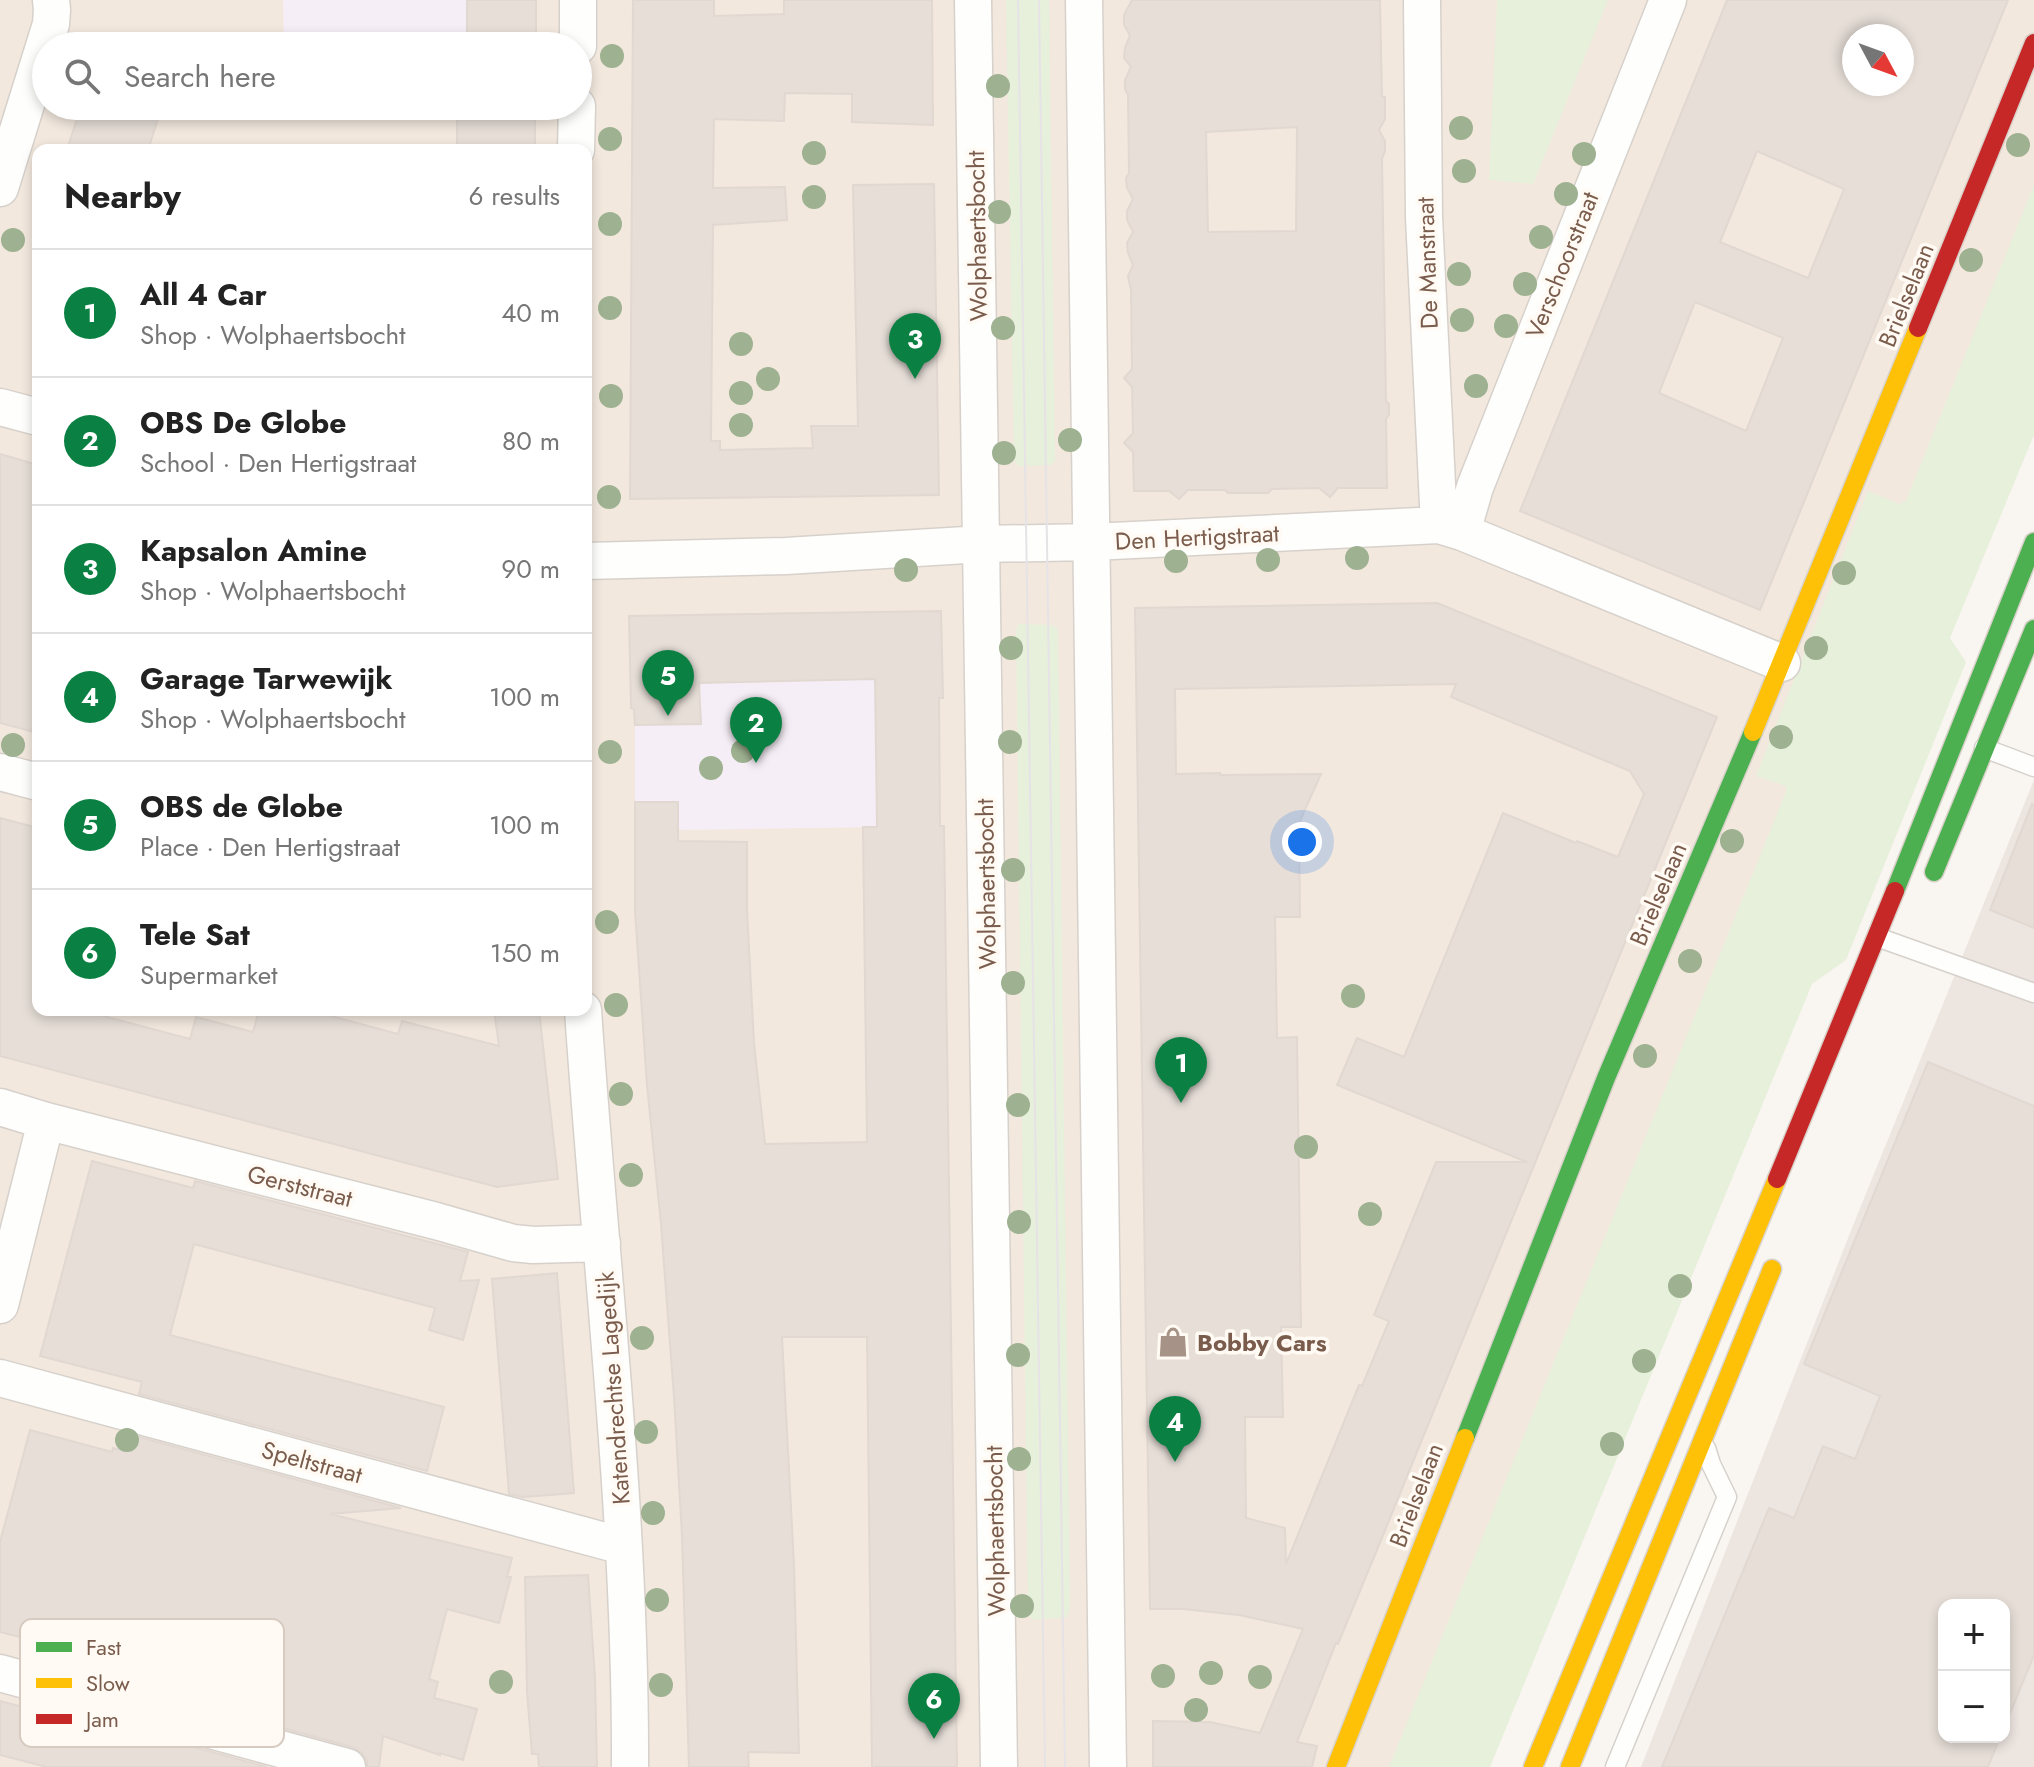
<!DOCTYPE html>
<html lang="en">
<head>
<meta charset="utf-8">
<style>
	:root { --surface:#fff; --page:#f2f2f2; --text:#222; --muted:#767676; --line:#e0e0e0; --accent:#0b8043 }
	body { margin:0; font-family:Jost,sans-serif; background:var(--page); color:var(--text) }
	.controls { position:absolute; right:24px; bottom:24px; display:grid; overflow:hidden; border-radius:16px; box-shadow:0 4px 12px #0003 }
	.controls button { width:72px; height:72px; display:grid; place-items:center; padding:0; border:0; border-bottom:2px solid var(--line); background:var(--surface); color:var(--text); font:40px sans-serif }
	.compass { position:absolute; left:1842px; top:24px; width:72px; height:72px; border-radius:50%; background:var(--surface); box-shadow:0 4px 12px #0003; rotate:131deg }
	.you { position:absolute; left:1302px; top:842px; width:28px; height:28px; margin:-20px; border:6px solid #fff; border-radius:50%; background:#1a73e8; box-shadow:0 0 0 12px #1a73e833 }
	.badge { display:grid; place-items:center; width:52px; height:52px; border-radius:50%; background:var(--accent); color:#fff; font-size:26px; font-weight:700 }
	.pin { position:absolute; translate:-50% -66px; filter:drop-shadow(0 2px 4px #0008) }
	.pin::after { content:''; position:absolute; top:42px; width:28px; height:24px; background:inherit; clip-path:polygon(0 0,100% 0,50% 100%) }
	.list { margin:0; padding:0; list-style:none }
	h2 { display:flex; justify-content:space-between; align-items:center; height:104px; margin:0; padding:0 32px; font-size:34px }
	h2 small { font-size:26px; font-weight:400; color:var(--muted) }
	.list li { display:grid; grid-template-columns:52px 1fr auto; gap:24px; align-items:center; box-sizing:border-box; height:128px; padding:0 32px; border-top:2px solid var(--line) }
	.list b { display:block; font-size:30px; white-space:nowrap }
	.list p { margin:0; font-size:26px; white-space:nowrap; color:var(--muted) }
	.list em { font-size:26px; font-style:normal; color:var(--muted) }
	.icon { flex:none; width:44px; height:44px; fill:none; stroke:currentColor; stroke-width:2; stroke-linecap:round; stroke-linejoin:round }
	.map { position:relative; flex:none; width:2034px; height:1767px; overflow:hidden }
	.search { position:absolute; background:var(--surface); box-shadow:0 4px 12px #0003; left:32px; top:32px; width:560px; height:88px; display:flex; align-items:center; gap:20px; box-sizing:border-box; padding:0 28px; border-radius:44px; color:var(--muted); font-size:30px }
	.panel { position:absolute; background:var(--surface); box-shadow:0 4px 12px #0003; left:32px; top:144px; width:560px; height:872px; border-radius:16px }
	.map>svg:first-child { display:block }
	.residential { fill:#f2e8de; fill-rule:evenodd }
	.industrial { fill:#ede5e0; fill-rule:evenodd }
	.education { fill:#f6eef6 }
	.green { fill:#e7f0db }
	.building { fill:#e6ded7; stroke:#e2d8d2; stroke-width:2; fill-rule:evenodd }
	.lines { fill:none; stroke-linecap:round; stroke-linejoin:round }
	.lane-casing { stroke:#d7d1cb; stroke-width:21 }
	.street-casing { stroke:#d7d1cb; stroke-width:39 }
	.fast-casing { stroke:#d9d2cb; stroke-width:21 }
	.slow-casing { stroke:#d9d2cb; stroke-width:21 }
	.jam-casing { stroke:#d9d2cb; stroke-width:21 }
	.lane { stroke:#fefefd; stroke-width:18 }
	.street { stroke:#fefefd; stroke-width:36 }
	.fast { stroke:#4caf50; stroke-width:18 }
	.slow { stroke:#ffc107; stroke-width:18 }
	.jam { stroke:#c62828; stroke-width:18 }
	.tram { stroke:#e6e3e7; stroke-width:2 }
	.tree { fill:#9eb190 }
	.labels { text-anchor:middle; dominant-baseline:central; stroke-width:7; stroke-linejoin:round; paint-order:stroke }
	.street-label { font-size:24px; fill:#7a5c4d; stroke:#fffaf3 }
	.poi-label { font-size:24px; font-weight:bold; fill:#7a5c4d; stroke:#fffaf3; text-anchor:start }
	.key { fill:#fffaf3; stroke:#d7cbc1; stroke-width:2 }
	.key-label { font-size:22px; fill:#7a5c4d }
</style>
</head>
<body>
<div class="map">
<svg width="2034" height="1767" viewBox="0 0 2034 1767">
	<rect width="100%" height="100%" fill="#f9f5f0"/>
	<!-- residential -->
	<path class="residential" d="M0,0H2034V255L1416,1767H0ZM1854,36H1902V84H1854ZM46,46H578V106H46ZM38,150H586V1010H38Z"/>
	<!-- industrial -->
	<path class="industrial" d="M2034,780V1767H1641L1852,1228ZM1944,1605H2004V1737H1944Z"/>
	<!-- education -->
	<path class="education" d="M283,0H467V46H284Z
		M875,679L877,827L678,830V802H635V725L701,724L699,683Z"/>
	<!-- green -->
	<path class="green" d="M1006,0H1049L1055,460L1051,465L1019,466L1014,461Z
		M1497,0H1608L1533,184L1489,180Z
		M2034,185V435L1950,638L1966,662L1846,960L1812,984L1490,1767H1389L1786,792V786L1756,776L1868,491L1899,504L1906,501Z
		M1019,624L1052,625L1058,629L1070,1609L1067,1617L1033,1620L1028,1615L1016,631Z"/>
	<!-- building -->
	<path class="building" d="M467,0H536V46H467Z
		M633,0H714V16L784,14V0H932L933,125L852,122V94L785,93L784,121L714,119L713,188L785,187L787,220L713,225L711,441H720V450L813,448L811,426H858L853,185L934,184L939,495L630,499Z
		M1132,0H1380L1382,97H1385V119L1379,130L1385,141V151L1382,159L1386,401L1389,404V415L1386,419L1387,488H1338L1330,497L1319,488L1272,489L1268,493H1228L1225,490H1188L1179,499L1169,491H1134L1133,452L1124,443L1133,433L1132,387L1124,378L1132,369L1131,290L1128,276L1133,265L1128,253L1127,243L1133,232L1127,220V211L1133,199L1127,188L1126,178L1129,173L1128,95L1125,89V80L1131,67L1124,58L1125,48L1130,35L1124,25V15ZM1297,127L1296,231L1208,232L1206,132Z
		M1727,0H2008L1760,610L1520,511ZM1854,36H1902V84H1854ZM1757,151L1844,189L1808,278L1720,242ZM1695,302L1783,338L1746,431L1659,393Z
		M81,106H162L148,150H67Z
		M457,106H535V150H457Z
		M0,454L38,465V733L0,723Z
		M1437,603L1717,717L1377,1550L1338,1644L1336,1643L1297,1742L1317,1746L1312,1767H1153V1721L1210,1722L1260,1733L1303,1629L1239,1615L1183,1609H1150L1135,608ZM1456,684L1451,697L1630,771L1644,794L1618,857L1577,841L1576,843L1503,813L1404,1057L1357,1038L1337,1085L1527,1162H1436L1374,1315L1389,1321L1362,1386L1359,1385L1286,1564L1285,1528L1246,1518L1245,1417H1283L1281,1327H1301L1297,1037L1277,1038L1275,917H1300L1299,823L1321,774L1220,775V773L1176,774L1175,689Z
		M941,611L943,698H939L940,826H944L957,1767H872L867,1337H782L794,1565L799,1753L748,1752L749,1767H689L682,1536L674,1397L661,1224L647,1085L635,911V802H678V841L747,842V909L754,1043L765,1144L867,1142L863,827H877L875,679L699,683L701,724L635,725L634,709L631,708L629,616Z
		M2032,804L2034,805V928L1990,910Z
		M0,818L38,828V1010H81L190,1039L196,1017L253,1032L259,1010H309L398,1034L402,1021L499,1046L494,1010H539L558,1179L497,1187L0,1056Z
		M1928,1062L2034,1106V1655L2004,1728V1605H1944V1737H2000L1988,1767H1662L1769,1508L1794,1518L1823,1446L1855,1459L1880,1396L1804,1364Z
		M92,1161L193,1188L195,1181L468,1252L460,1281L479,1280L463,1340L429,1330L435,1308L194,1244L170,1335L444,1407L427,1471L139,1394L142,1382L40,1356Z
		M557,1273L574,1493L523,1497L509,1494L492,1279Z
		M30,1430L112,1452L113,1448L124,1451L128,1434L401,1508L330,1514L512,1558L507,1577H511L499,1623L447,1609L429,1679L438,1682L434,1698L477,1709L463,1760L440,1753V1755L383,1736L379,1767H367V1761L362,1753L352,1747L86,1674L91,1655L0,1632V1542Z
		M588,1575L595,1678L597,1767H539L538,1754H532L527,1691L525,1577Z
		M0,1701L73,1720L74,1715L267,1767H47L0,1755Z"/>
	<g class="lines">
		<!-- lane casing -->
		<g class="lane-casing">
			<path id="lane" d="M1984,748L2034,767
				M1877,937L2034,993
				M1615,1767L1727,1497L1711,1464L1706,1448"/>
		</g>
		<!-- street casing -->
		<g class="street-casing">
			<path id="street" d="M973,0L999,1767
				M1084,0L1108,1767
				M1422,0L1424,217L1439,525
				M578,46V0
				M576,150L577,106
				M0,188L51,24L52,10L51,0
				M0,407L38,417
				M1462,532L1475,487L1668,0
				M586,561L786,556L982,544L1092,542L1439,525L1462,532L1782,663
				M0,772L38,782
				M583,1010C600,1262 631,1514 630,1767
				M0,1107L46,1121L436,1221L513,1243L533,1245L602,1243
				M0,1305L46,1121
				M0,1378L623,1546
				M0,1673L347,1767"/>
		</g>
		<!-- fast casing -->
		<g class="fast-casing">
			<path id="fast" d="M1934,872L2034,629
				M1895,891L2034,542
				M1465,1438L1606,1078L1753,732"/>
		</g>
		<!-- slow casing -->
		<g class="slow-casing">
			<path id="slow" d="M1753,732L1918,328
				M1336,1767L1465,1438
				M1533,1767L1777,1179
				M1570,1767L1772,1269"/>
		</g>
		<!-- jam casing -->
		<g class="jam-casing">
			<path id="jam" d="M1918,328L2034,43
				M1777,1179L1895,891"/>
		</g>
		<!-- lane -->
		<use href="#lane" class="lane"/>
		<!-- street -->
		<use href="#street" class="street"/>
		<!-- fast -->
		<use href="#fast" class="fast"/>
		<!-- slow -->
		<use href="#slow" class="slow"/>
		<!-- jam -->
		<use href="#jam" class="jam"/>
		<!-- tram -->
		<path class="tram" d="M1018,0L1045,1767
			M1039,0L1065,1767"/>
	</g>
	<!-- trees -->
	<g class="tree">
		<circle cx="612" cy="56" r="12"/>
		<circle cx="998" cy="86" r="12"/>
		<circle cx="1461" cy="128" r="12"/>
		<circle cx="610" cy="139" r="12"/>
		<circle cx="2018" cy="145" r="12"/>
		<circle cx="814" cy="153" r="12"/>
		<circle cx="1584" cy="154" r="12"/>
		<circle cx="1464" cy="171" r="12"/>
		<circle cx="1566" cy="194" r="12"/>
		<circle cx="814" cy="197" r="12"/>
		<circle cx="999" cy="212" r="12"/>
		<circle cx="610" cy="224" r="12"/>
		<circle cx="1541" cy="237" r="12"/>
		<circle cx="13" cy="240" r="12"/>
		<circle cx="1971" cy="260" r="12"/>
		<circle cx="1459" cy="274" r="12"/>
		<circle cx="1525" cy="284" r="12"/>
		<circle cx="610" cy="308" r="12"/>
		<circle cx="1462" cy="320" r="12"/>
		<circle cx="1506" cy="326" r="12"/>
		<circle cx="1003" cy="328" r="12"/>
		<circle cx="741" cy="344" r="12"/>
		<circle cx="768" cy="379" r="12"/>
		<circle cx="1476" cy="386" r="12"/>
		<circle cx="741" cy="393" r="12"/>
		<circle cx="611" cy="396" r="12"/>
		<circle cx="741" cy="425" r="12"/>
		<circle cx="1070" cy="440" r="12"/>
		<circle cx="1004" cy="453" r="12"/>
		<circle cx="609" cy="497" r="12"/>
		<circle cx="1357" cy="558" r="12"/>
		<circle cx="1268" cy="560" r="12"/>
		<circle cx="1176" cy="561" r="12"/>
		<circle cx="906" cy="570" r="12"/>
		<circle cx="1844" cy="573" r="12"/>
		<circle cx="1011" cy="648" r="12"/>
		<circle cx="1816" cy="648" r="12"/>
		<circle cx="1781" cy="737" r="12"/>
		<circle cx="1010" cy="742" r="12"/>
		<circle cx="13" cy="745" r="12"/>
		<circle cx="743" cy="751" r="12"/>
		<circle cx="610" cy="752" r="12"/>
		<circle cx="711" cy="768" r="12"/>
		<circle cx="1732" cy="841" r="12"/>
		<circle cx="1013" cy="870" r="12"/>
		<circle cx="607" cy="922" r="12"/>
		<circle cx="1690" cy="961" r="12"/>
		<circle cx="1013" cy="983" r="12"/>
		<circle cx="1353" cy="996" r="12"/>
		<circle cx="616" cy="1005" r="12"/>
		<circle cx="1645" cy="1056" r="12"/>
		<circle cx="621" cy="1094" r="12"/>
		<circle cx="1018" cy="1105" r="12"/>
		<circle cx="1306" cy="1147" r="12"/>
		<circle cx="631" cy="1175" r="12"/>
		<circle cx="1370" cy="1214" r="12"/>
		<circle cx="1019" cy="1222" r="12"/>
		<circle cx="1680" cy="1286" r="12"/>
		<circle cx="642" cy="1338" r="12"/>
		<circle cx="1018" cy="1355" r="12"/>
		<circle cx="1644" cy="1361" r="12"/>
		<circle cx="646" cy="1432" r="12"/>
		<circle cx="127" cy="1440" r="12"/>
		<circle cx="1612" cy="1444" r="12"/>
		<circle cx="1019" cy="1459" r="12"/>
		<circle cx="653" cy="1513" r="12"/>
		<circle cx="657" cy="1600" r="12"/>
		<circle cx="1022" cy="1606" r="12"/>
		<circle cx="1211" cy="1673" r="12"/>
		<circle cx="1163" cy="1676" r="12"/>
		<circle cx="1260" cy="1677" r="12"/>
		<circle cx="501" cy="1682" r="12"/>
		<circle cx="661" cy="1685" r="12"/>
		<circle cx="1196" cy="1710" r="12"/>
	</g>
	<!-- icons -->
	<defs>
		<g id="shop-bare" transform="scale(2.4)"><path d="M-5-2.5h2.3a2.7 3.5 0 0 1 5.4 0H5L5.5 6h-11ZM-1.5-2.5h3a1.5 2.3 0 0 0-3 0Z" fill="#a69286" stroke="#fffaf3" stroke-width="2.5" paint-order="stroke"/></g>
	</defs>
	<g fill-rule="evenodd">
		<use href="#shop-bare" x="1173" y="1342"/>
	</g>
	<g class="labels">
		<!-- street labels -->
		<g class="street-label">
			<text transform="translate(977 236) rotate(-91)">Wolphaertsbocht</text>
			<text transform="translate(1427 263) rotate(-92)">De Manstraat</text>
			<text transform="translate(1562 265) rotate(-68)">Verschoorstraat</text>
			<text transform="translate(1906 295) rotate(-68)">Brielselaan</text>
			<text transform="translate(1197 537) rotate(-3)">Den Hertigstraat</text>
			<text transform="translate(986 884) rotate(-91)">Wolphaertsbocht</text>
			<text transform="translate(1658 894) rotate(-67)">Brielselaan</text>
			<text transform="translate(300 1186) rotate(14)">Gerststraat</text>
			<text transform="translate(613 1388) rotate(-94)">Katendrechtse Lagedijk</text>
			<text transform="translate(312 1462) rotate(15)">Speltstraat</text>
			<text transform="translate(1416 1495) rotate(-69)">Brielselaan</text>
			<text transform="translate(995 1531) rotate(-91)">Wolphaertsbocht</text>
		</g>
		<!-- poi labels -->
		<g class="poi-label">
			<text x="1197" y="1342">Bobby Cars</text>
		</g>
	</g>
	<!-- legend -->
	<rect x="20" y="1619" width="264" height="128" rx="12" class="key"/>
	<rect x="36" y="1642" width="36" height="10" fill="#4caf50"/>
	<rect x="36" y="1678" width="36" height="10" fill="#ffc107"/>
	<rect x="36" y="1714" width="36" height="10" fill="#c62828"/>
	<g class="key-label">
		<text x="86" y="1655">Fast</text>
		<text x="86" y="1691">Slow</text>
		<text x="86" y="1727">Jam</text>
	</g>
</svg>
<div class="controls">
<button>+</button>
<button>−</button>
</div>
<svg class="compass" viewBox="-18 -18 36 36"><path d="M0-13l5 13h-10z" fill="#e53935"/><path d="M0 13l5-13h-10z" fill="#767676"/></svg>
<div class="you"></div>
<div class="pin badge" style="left:1181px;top:1103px">1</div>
<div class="pin badge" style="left:756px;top:763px">2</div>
<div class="pin badge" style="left:915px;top:379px">3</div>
<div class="pin badge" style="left:1175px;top:1462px">4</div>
<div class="pin badge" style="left:668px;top:716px">5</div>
<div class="pin badge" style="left:934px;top:1739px">6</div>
<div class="search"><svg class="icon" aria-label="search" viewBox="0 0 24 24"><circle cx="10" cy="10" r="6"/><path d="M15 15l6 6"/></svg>Search here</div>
<section class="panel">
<h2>Nearby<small>6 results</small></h2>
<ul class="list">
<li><span class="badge">1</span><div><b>All 4 Car</b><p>Shop · Wolphaertsbocht</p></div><em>40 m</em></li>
<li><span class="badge">2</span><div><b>OBS De Globe</b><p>School · Den Hertigstraat</p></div><em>80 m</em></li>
<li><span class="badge">3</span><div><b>Kapsalon Amine</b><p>Shop · Wolphaertsbocht</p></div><em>90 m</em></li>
<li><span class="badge">4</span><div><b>Garage Tarwewijk</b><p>Shop · Wolphaertsbocht</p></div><em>100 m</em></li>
<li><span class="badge">5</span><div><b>OBS de Globe</b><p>Place · Den Hertigstraat</p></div><em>100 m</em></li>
<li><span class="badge">6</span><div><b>Tele Sat</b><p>Supermarket</p></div><em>150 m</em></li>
</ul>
</section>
</div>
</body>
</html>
